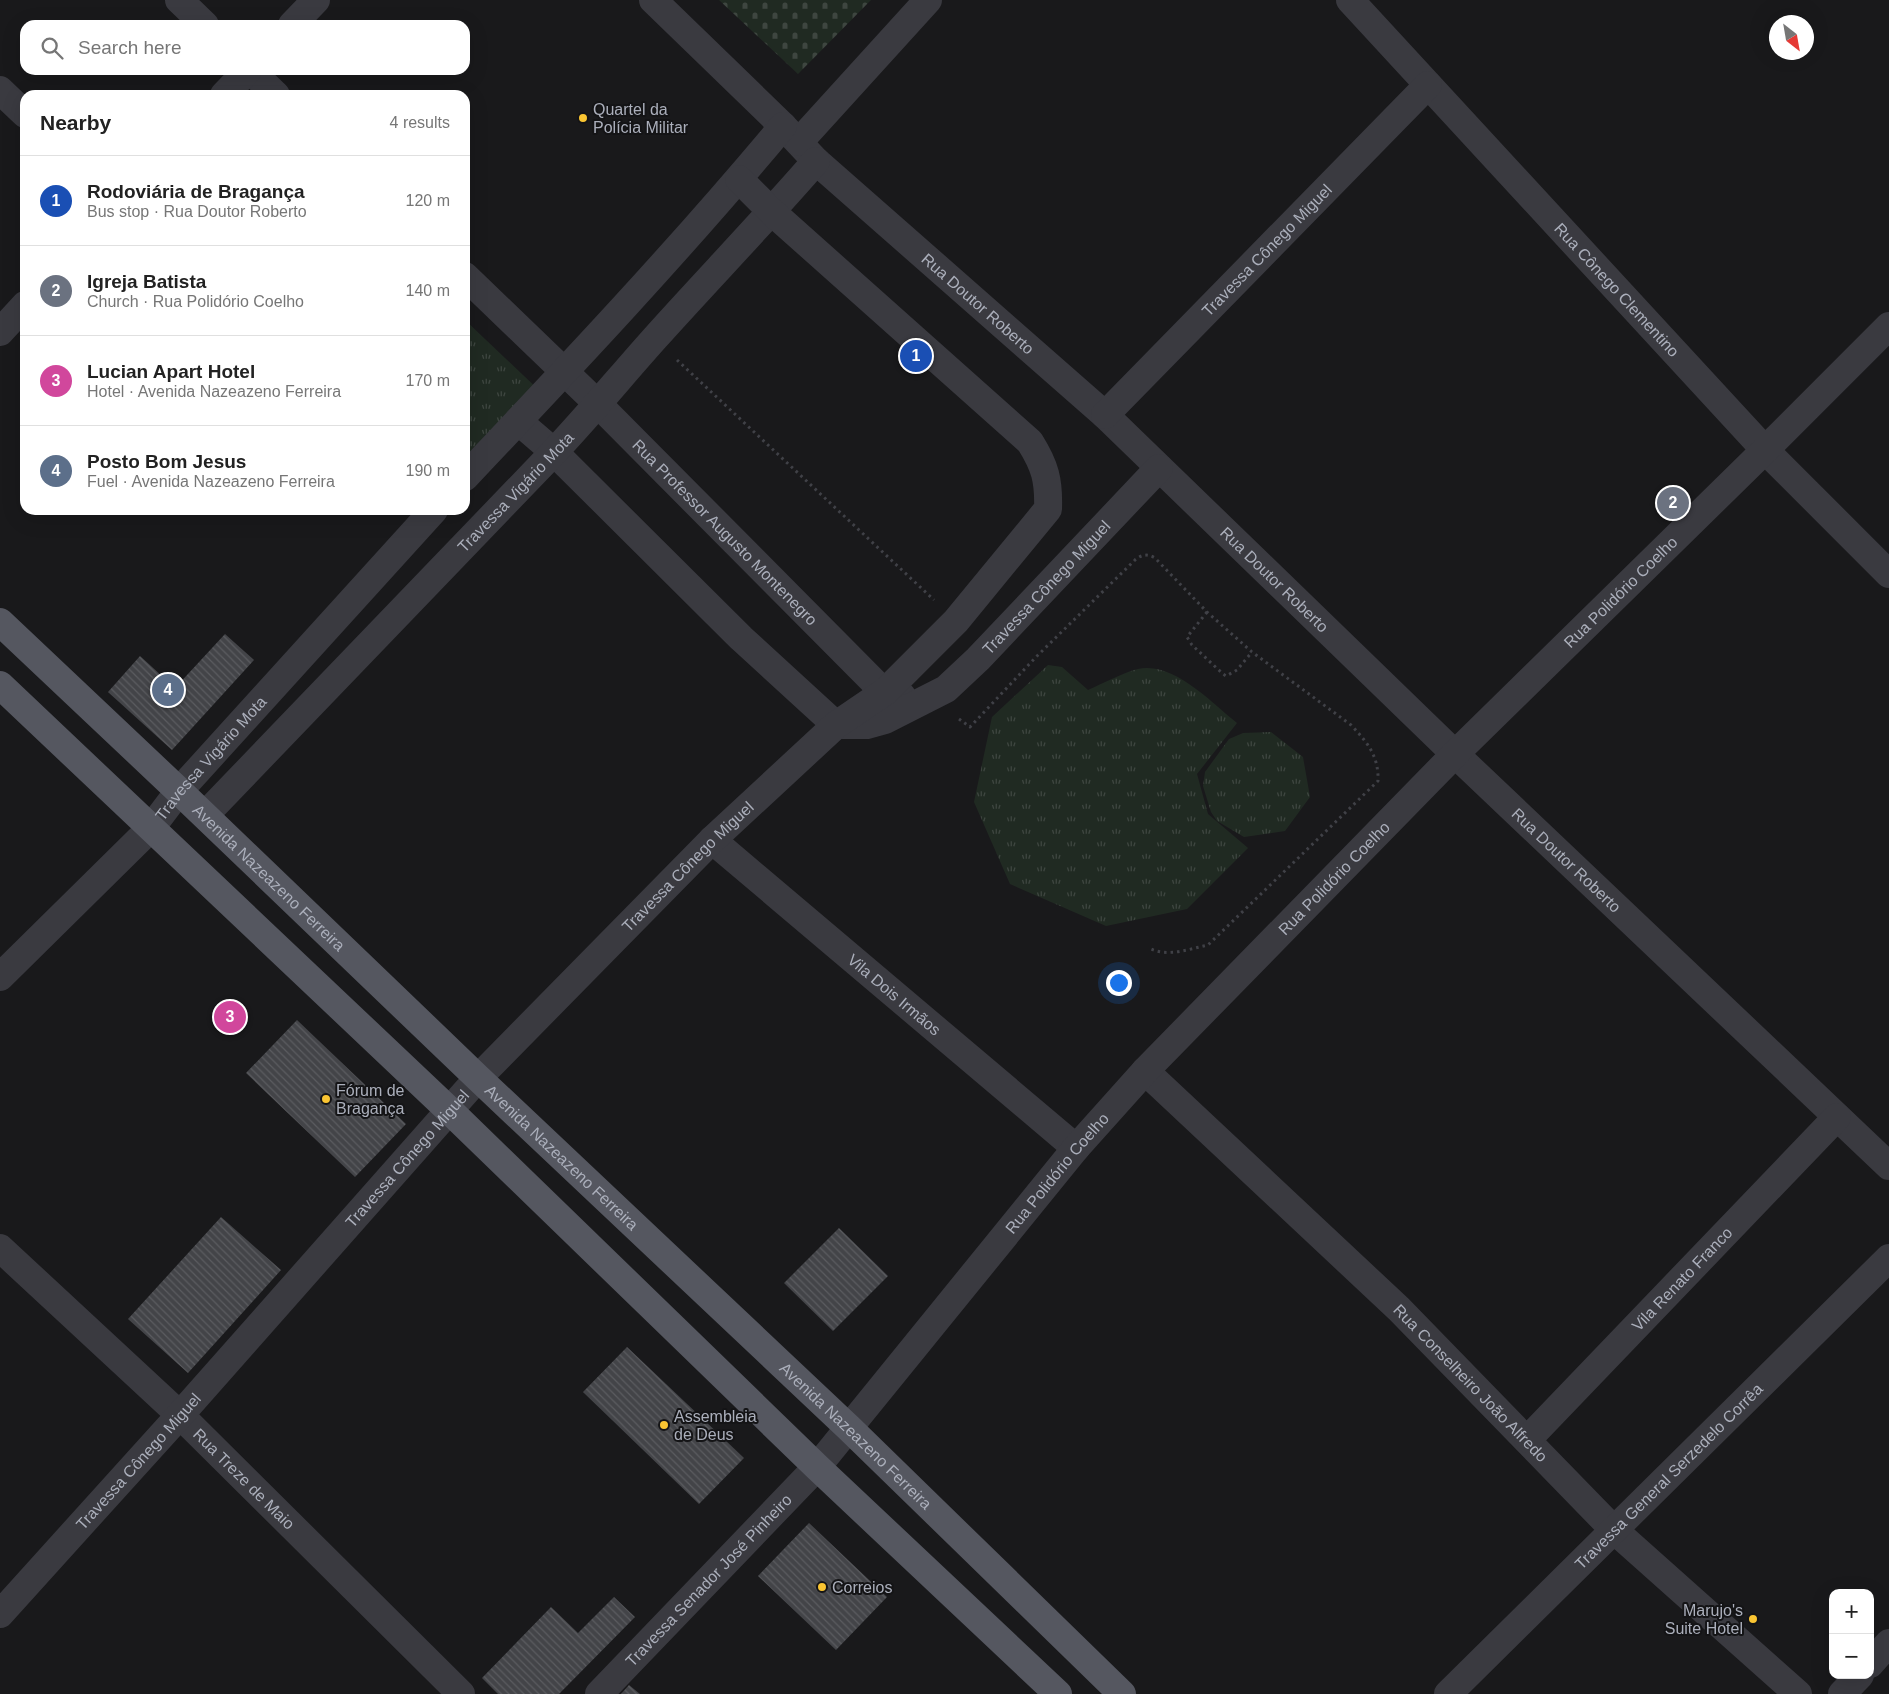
<!DOCTYPE html>
<html lang="en">
<head>
<meta charset="utf-8">
<style>
	:root { --surface:#fff; --page:#f6f6f6; --text:#222; --muted:#767676; --line:#e0e0e0; --accent:#111827 }
	body { margin:0; font-family:Arial,sans-serif; background:var(--page); color:var(--text) }
	.controls { position:absolute; right:15px; bottom:15px; display:grid; overflow:hidden; border-radius:10px; box-shadow:0 5px 20px #0002 }
	.controls button { width:45px; height:45px; display:grid; place-items:center; padding:0; border:0; border-bottom:1px solid var(--line); background:var(--surface); color:var(--text); font:25px sans-serif }
	.compass { position:absolute; left:1769px; top:15px; width:45px; height:45px; border-radius:50%; background:var(--surface); box-shadow:0 5px 20px #0002; rotate:149deg }
	.you { position:absolute; left:1118px; top:982px; width:18px; height:18px; margin:-12px; border:4px solid #fff; border-radius:50%; background:#1a73e8; box-shadow:0 0 0 8px #1a73e833 }
	.badge { display:grid; place-items:center; width:32px; height:32px; border-radius:50%; background:var(--accent); color:#fff; font-size:16px; font-weight:700 }
	.pin { position:absolute; translate:-50% -50%; border:2px solid #fff; box-shadow:0 1px 5px #0006 }
	.list { margin:0; padding:0; list-style:none }
	h2 { display:flex; justify-content:space-between; align-items:center; height:65px; margin:0; padding:0 20px; font-size:21px }
	h2 small { font-size:16px; font-weight:400; color:var(--muted) }
	.list li { display:grid; grid-template-columns:32px 1fr auto; gap:15px; align-items:center; box-sizing:border-box; height:90px; padding:0 20px; border-top:1px solid var(--line) }
	.list b { display:block; font-size:19px; white-space:nowrap }
	.list p { margin:0; font-size:16px; white-space:nowrap; color:var(--muted) }
	.list em { font-size:16px; font-style:normal; color:var(--muted) }
	.icon { flex:none; width:28px; height:28px; fill:none; stroke:currentColor; stroke-width:2; stroke-linecap:round; stroke-linejoin:round }
	.map { position:relative; flex:none; width:1889px; height:1694px; overflow:hidden }
	.search { position:absolute; background:var(--surface); box-shadow:0 5px 20px #0002; left:20px; top:20px; width:450px; height:55px; display:flex; align-items:center; gap:12px; box-sizing:border-box; padding:0 18px; border-radius:15px; color:var(--muted); font-size:19px }
	.panel { position:absolute; background:var(--surface); box-shadow:0 5px 20px #0002; left:20px; top:90px; width:450px; height:425px; border-radius:15px }
	.map>svg:first-child { display:block }
	.grass { fill:url(#grass-tufts) }
	.cemetery { fill:url(#cemetery-stones) }
	.building { fill:url(#building-back-hatch) }
	.lines { fill:none; stroke-linecap:round; stroke-linejoin:round }
	.path { stroke:#404147; stroke-width:3; stroke-dasharray:2.5 4; stroke-linecap:butt }
	.minor { stroke:#3a3a40; stroke-width:28 }
	.major { stroke:#555760; stroke-width:28 }
	.poi-dot { fill:#fac532; stroke:#141416; stroke-width:2 }
	.labels { text-anchor:middle; dominant-baseline:central; stroke-width:4; stroke-linejoin:round; paint-order:stroke }
	.poi-label { font-size:16px; fill:#abafbb; stroke:#141416; text-anchor:start }
	.street-label { font-size:16px; fill:#abafbb; stroke:#141416 }
</style>
</head>
<body>
<div class="map">
<svg width="1889" height="1694" viewBox="0 0 1889 1694">
	<defs>
		<pattern id="grass-tufts" width="24" height="20" patternUnits="userSpaceOnUse" patternTransform="scale(1.25)"><rect width="24" height="20" fill="#202a22"/><path d="M3 7l-1-3M5 7V3M7 7l1-3M15 17l-1-3M17 17v-4M19 17l1-3" fill="none" stroke="#3e4640"/></pattern>
		<pattern id="cemetery-stones" width="16" height="16" patternUnits="userSpaceOnUse" patternTransform="scale(1.25)"><rect width="16" height="16" fill="#202a22"/><path d="M2 7V4a2 2 0 0 1 4 0v3zM10 15v-3a2 2 0 0 1 4 0v3z" fill="#3e4640"/></pattern>
		<pattern id="building-back-hatch" width="6" height="6" patternUnits="userSpaceOnUse" patternTransform="scale(1.25)"><rect width="6" height="6" fill="#434448"/><path d="M-1 5l2 2M0 0l6 6M5-1l2 2" fill="none" stroke="#5b5c60"/></pattern>
	</defs>
	<rect width="100%" height="100%" fill="#19191b"/>
	<!-- grass -->
	<path class="grass" d="M465,320L543,394L465,475Z
		M1048,665L1062,667L1088,690C1102,684 1124,672 1138,669C1173,661 1212,703 1237,723L1197,774L1208,814L1248,848L1187,909L1106,926L1010,884L974,802L992,717Z
		M1271,732L1303,757L1310,797L1285,831L1244,837L1217,821L1211,812L1203,786L1205,772L1229,739L1243,733Z"/>
	<!-- cemetery -->
	<path class="cemetery" d="M719,0H871L798,74Z"/>
	<!-- building -->
	<path class="building" d="M225,634L254,660L172,750L108,692L140,656L175,688Z
		M297,1020L406,1124L355,1177L246,1073Z
		M221,1217L281,1270L188,1373L128,1319Z
		M839,1228L888,1276L833,1331L784,1283Z
		M627,1347L744,1458L699,1504L583,1392Z
		M809,1523L887,1597L836,1650L758,1576Z
		M614,1597L635,1617L559,1694H498L482,1678L551,1607L578,1633Z
		M629,1685L640,1694H621Z"/>
	<g class="lines">
		<!-- path -->
		<path class="path" d="M677,360L934,600
			M1207,612L1187,637L1192,645L1223,674L1226,676L1237,670L1252,652
			M959,719L970,727L1036,657L1135,560C1141,555 1147,553 1155,558L1207,612L1252,652L1351,725C1367,742 1379,756 1378,781L1208,945C1189,949 1169,957 1151,949"/>
		<!-- minor -->
		<g class="minor">
			<path d="M179,0L205,25"/>
			<path id="s1" d="M653,0L783,126L816,161L1105,415L1455,754L1889,1166"/>
			<path id="s2" d="M1350,0L1765,450L1889,574"/>
			<path d="M292,25L316,0"/>
			<path d="M250,70L276,95"/>
			<path d="M0,90L25,114"/>
			<path d="M224,95L248,70"/>
			<path d="M799,142L928,0"/>
			<path id="s3" d="M465,276L599,405L877,685L886,691L902,696"/>
			<path d="M0,332L25,305"/>
			<path id="s4" d="M1105,415L1428,85"/>
			<path id="s5" d="M518,421L554,452L741,638L836,725H867L885,720L946,689L978,659L1159,468"/>
			<path d="M465,477C574,362 682,247 783,126"/>
			<path id="s6" d="M205,815L554,452C589,415 621,376 655,338C708,279 764,221 816,161"/>
			<path id="s7" d="M712,840L1076,1148"/>
			<path id="s8" d="M0,977L151,828L179,791L434,510"/>
			<path id="s9" d="M1145,1071L1399,1309L1614,1530L1798,1694"/>
			<path id="s10" d="M0,1248L180,1415L461,1694"/>
			<path id="s11" d="M1528,1439L1837,1117"/>
			<path id="s12" d="M0,1614L180,1415L478,1078L712,840L836,725L886,691L956,621L1048,509C1049,480 1045,466 1030,442L772,212L739,179"/>
			<path d="M1870,1664L1889,1643"/>
			<path id="s13" d="M599,1694L817,1467L1076,1148L1145,1071L1455,754L1765,450L1889,326"/>
			<path id="s14" d="M1448,1694L1889,1258"/>
			<path d="M1842,1694L1860,1675"/>
		</g>
		<!-- major -->
		<g class="major">
			<path id="s15" d="M0,622L179,791L478,1078L849,1428L1122,1694"/>
			<path d="M0,685L450,1111L817,1467L1058,1694"/>
		</g>
	</g>
	<!-- markers -->
	<g class="poi-dot">
		<circle cx="583" cy="118" r="5"/>
		<circle cx="326" cy="1099" r="5"/>
		<circle cx="664" cy="1425" r="5"/>
		<circle cx="822" cy="1587" r="5"/>
		<circle cx="1753" cy="1619" r="5"/>
	</g>
	<g class="labels">
		<!-- poi labels -->
		<g class="poi-label">
			<text x="593" y="109">Quartel da<tspan x="593" dy="18">Polícia Militar</tspan></text>
			<text x="336" y="1090">Fórum de<tspan x="336" dy="18">Bragança</tspan></text>
			<text x="674" y="1416">Assembleia<tspan x="674" dy="18">de Deus</tspan></text>
			<text x="832" y="1587">Correios</text>
			<text x="1743" y="1610" text-anchor="end">Marujo's<tspan x="1743" dy="18">Suite Hotel</tspan></text>
		</g>
		<!-- street labels -->
		<g class="street-label">
			<text stroke="none"><textPath href="#s4" startOffset="231">Travessa Cônego Miguel</textPath></text>
			<text stroke="none"><textPath href="#s2" startOffset="394">Rua Cônego Clementino</textPath></text>
			<text stroke="none"><textPath href="#s1" startOffset="445">Rua Doutor Roberto</textPath></text>
			<text stroke="none"><textPath href="#s6" startOffset="448">Travessa Vigário Mota</textPath></text>
			<text stroke="none"><textPath href="#s3" startOffset="365">Rua Professor Augusto Montenegro</textPath></text>
			<text stroke="none"><textPath href="#s1" startOffset="850">Rua Doutor Roberto</textPath></text>
			<text stroke="none"><textPath href="#s5" startOffset="701">Travessa Cônego Miguel</textPath></text>
			<text stroke="none"><textPath href="#s13" startOffset="1504">Rua Polidório Coelho</textPath></text>
			<text stroke="none"><textPath href="#s8" startOffset="304">Travessa Vigário Mota</textPath></text>
			<text stroke="none"><textPath href="#s1" startOffset="1255">Rua Doutor Roberto</textPath></text>
			<text stroke="none"><textPath href="#s12" startOffset="1016">Travessa Cônego Miguel</textPath></text>
			<text stroke="none"><textPath href="#s15" startOffset="371">Avenida Nazeazeno Ferreira</textPath></text>
			<text stroke="none"><textPath href="#s13" startOffset="1099">Rua Polidório Coelho</textPath></text>
			<text stroke="none"><textPath href="#s7" startOffset="239">Vila Dois Irmãos</textPath></text>
			<text stroke="none"><textPath href="#s15" startOffset="776">Avenida Nazeazeno Ferreira</textPath></text>
			<text stroke="none"><textPath href="#s12" startOffset="611">Travessa Cônego Miguel</textPath></text>
			<text stroke="none"><textPath href="#s13" startOffset="694">Rua Polidório Coelho</textPath></text>
			<text stroke="none"><textPath href="#s11" startOffset="222">Vila Renato Franco</textPath></text>
			<text stroke="none"><textPath href="#s9" startOffset="451">Rua Conselheiro João Alfredo</textPath></text>
			<text stroke="none"><textPath href="#s15" startOffset="1181">Avenida Nazeazeno Ferreira</textPath></text>
			<text stroke="none"><textPath href="#s12" startOffset="206">Travessa Cônego Miguel</textPath></text>
			<text stroke="none"><textPath href="#s14" startOffset="310">Travessa General Serzedelo Corrêa</textPath></text>
			<text stroke="none"><textPath href="#s10" startOffset="336">Rua Treze de Maio</textPath></text>
			<text stroke="none"><textPath href="#s13" startOffset="158">Travessa Senador José Pinheiro</textPath></text>
		</g>
	</g>
</svg>
<div class="controls">
<button>+</button>
<button>−</button>
</div>
<svg class="compass" viewBox="-18 -18 36 36"><path d="M0-13l5 13h-10z" fill="#e53935"/><path d="M0 13l5-13h-10z" fill="#767676"/></svg>
<div class="you"></div>
<div class="pin badge" style="left:916px;top:356px;background:#1a4fb4">1</div>
<div class="pin badge" style="left:1673px;top:503px;background:#6b7280">2</div>
<div class="pin badge" style="left:230px;top:1017px;background:#d1479c">3</div>
<div class="pin badge" style="left:168px;top:690px;background:#5c6f8a">4</div>
<div class="search"><svg class="icon" aria-label="search" viewBox="0 0 24 24"><circle cx="10" cy="10" r="6"/><path d="M15 15l6 6"/></svg>Search here</div>
<section class="panel">
<h2>Nearby<small>4 results</small></h2>
<ul class="list">
<li><span class="badge" style="background:#1a4fb4">1</span><div><b>Rodoviária de Bragança</b><p>Bus stop · Rua Doutor Roberto</p></div><em>120 m</em></li>
<li><span class="badge" style="background:#6b7280">2</span><div><b>Igreja Batista</b><p>Church · Rua Polidório Coelho</p></div><em>140 m</em></li>
<li><span class="badge" style="background:#d1479c">3</span><div><b>Lucian Apart Hotel</b><p>Hotel · Avenida Nazeazeno Ferreira</p></div><em>170 m</em></li>
<li><span class="badge" style="background:#5c6f8a">4</span><div><b>Posto Bom Jesus</b><p>Fuel · Avenida Nazeazeno Ferreira</p></div><em>190 m</em></li>
</ul>
</section>
</div>
</body>
</html>
